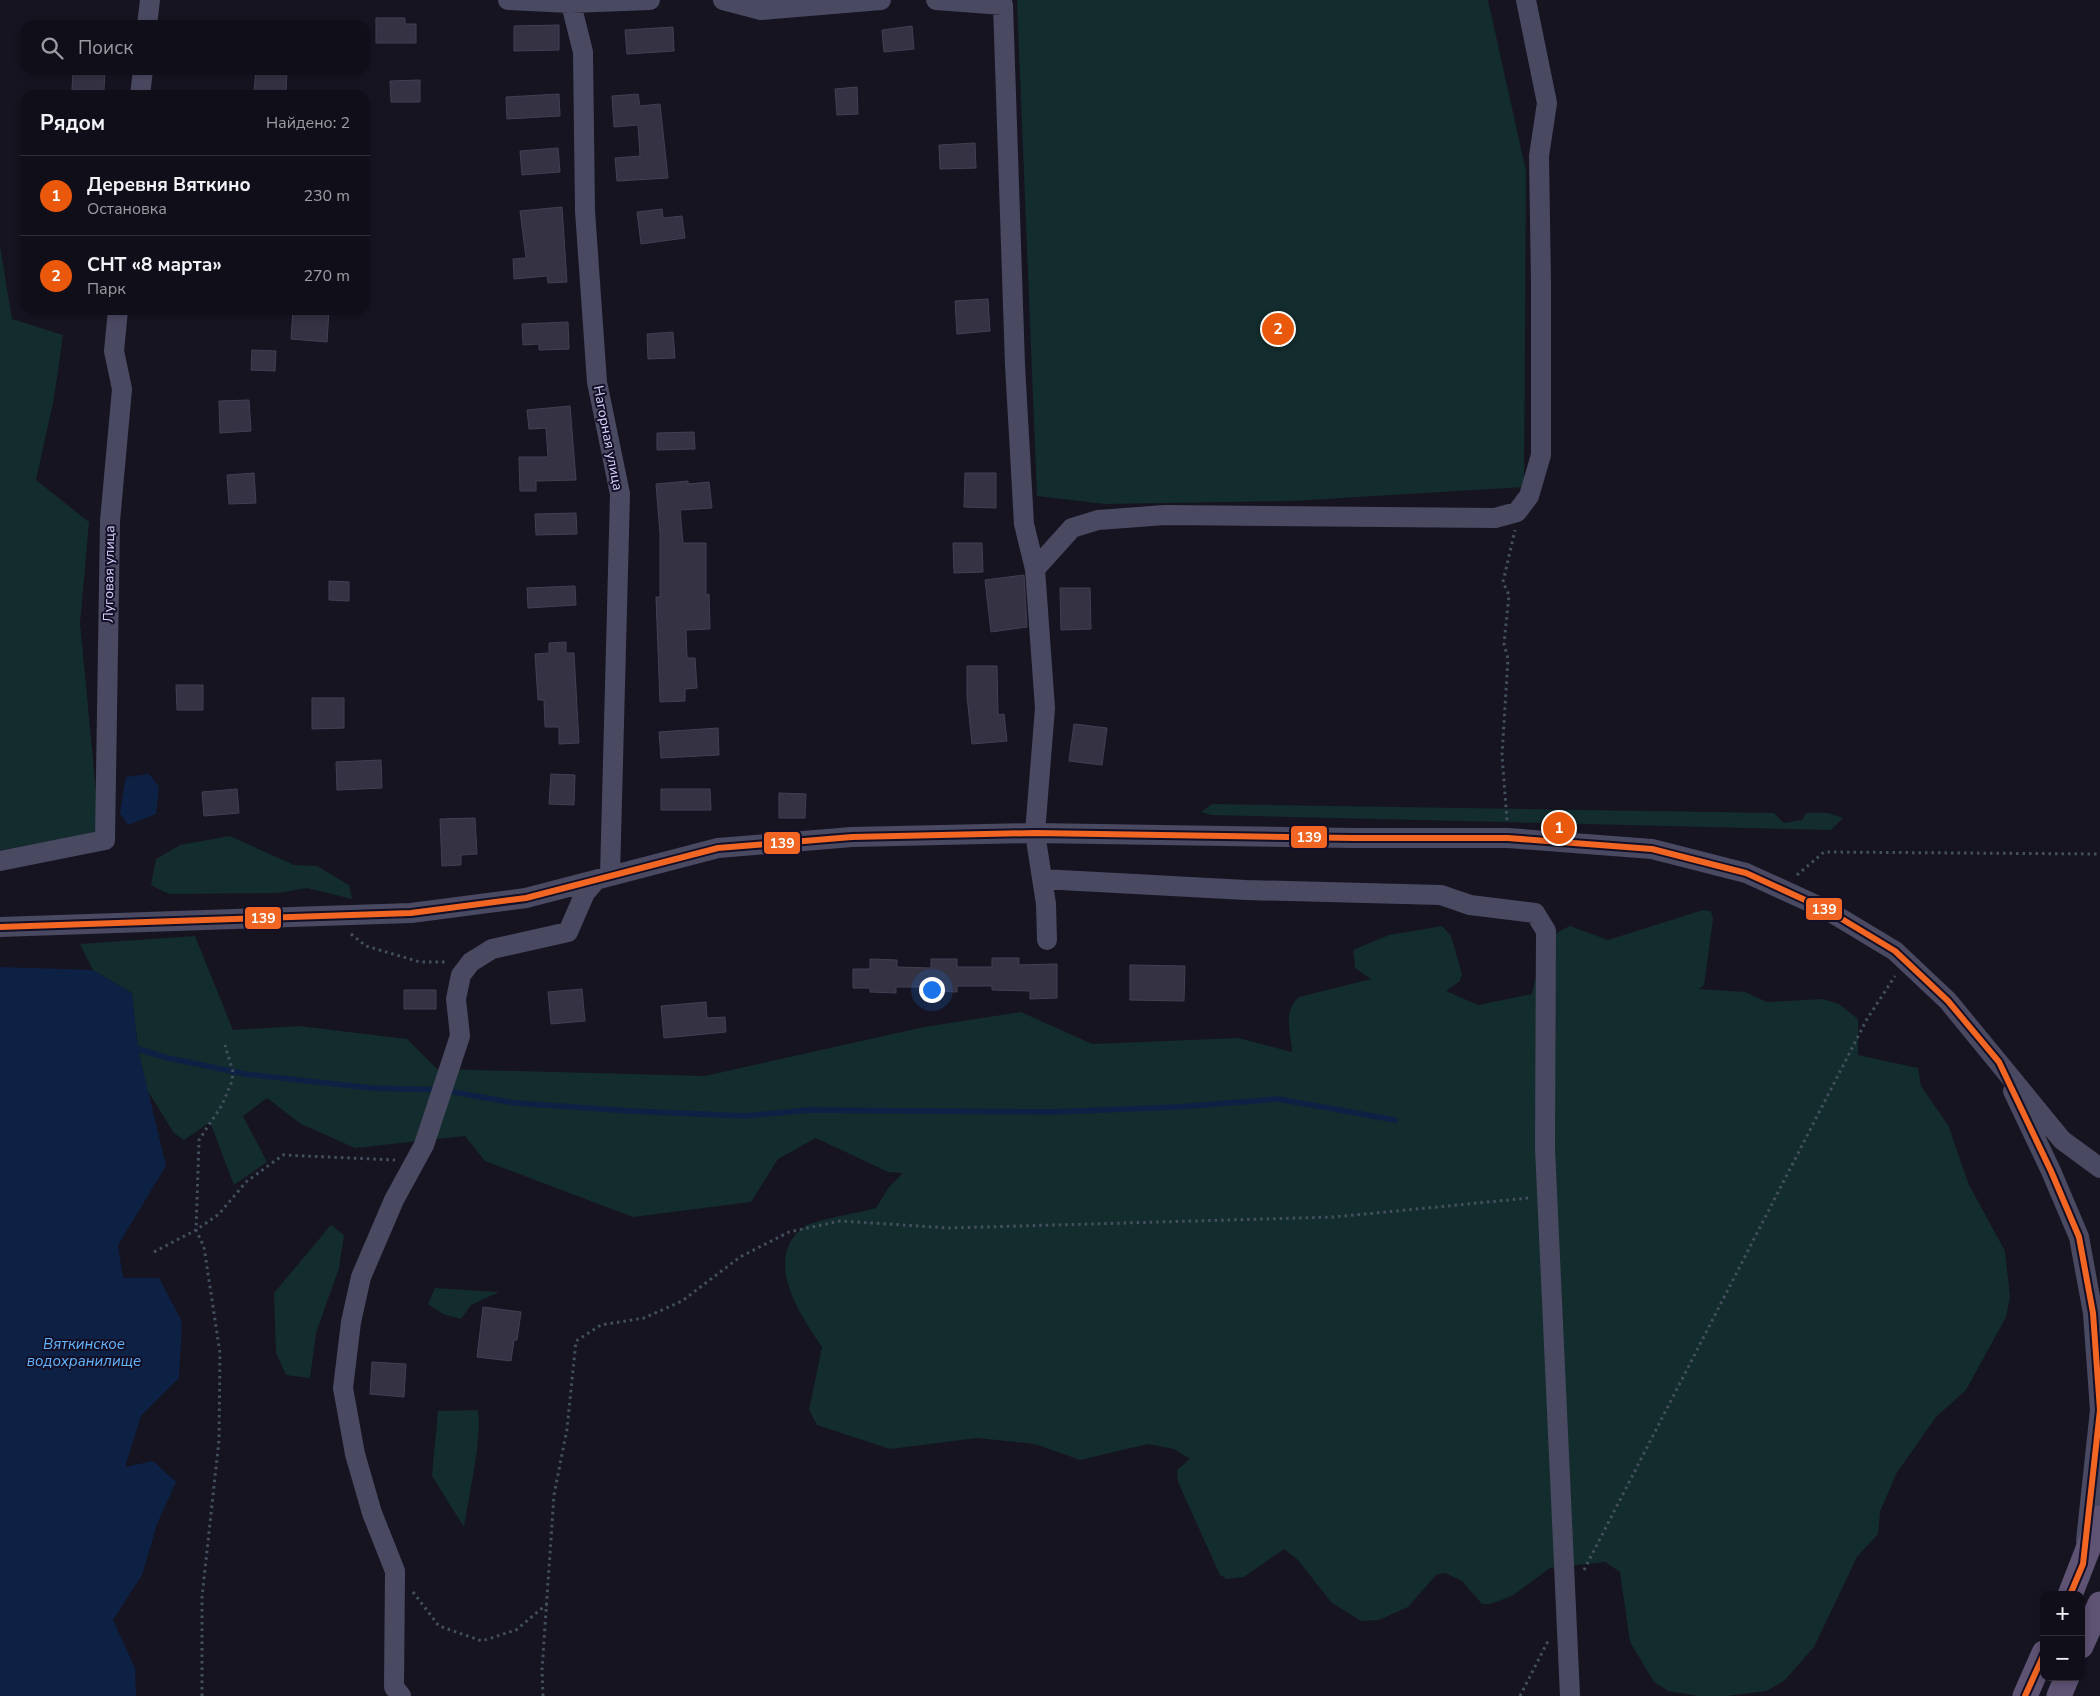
<!DOCTYPE html>
<html lang="ru">
<head>
<meta charset="utf-8">
<style>
	:root { --surface:#100f19; --page:#191822; --text:#f1f3f6; --muted:#9c9ca2; --line:#302f38; --accent:#ea580c }
	body { margin:0; font-family:"Nunito Sans",sans-serif; background:var(--page); color:var(--text) }
	.controls { position:absolute; right:15px; bottom:15px; display:grid; overflow:hidden; border-radius:10px; box-shadow:0 2px 8px #0003 }
	.controls button { width:45px; height:45px; display:grid; place-items:center; padding:0; border:0; border-bottom:1px solid var(--line); background:var(--surface); color:var(--text); font:25px sans-serif }
	.you { position:absolute; left:931px; top:989px; width:18px; height:18px; margin:-12px; border:4px solid #fff; border-radius:50%; background:#1a73e8; box-shadow:0 0 0 8px #1a73e833 }
	.badge { display:grid; place-items:center; width:32px; height:32px; border-radius:50%; background:var(--accent); color:#fff; font-size:16px; font-weight:700 }
	.pin { position:absolute; translate:-50% -50%; border:2px solid #fff; box-shadow:0 1px 5px #0006 }
	.list { margin:0; padding:0; list-style:none }
	h2 { display:flex; justify-content:space-between; align-items:center; height:65px; margin:0; padding:0 20px; font-size:21px }
	h2 small { font-size:16px; font-weight:400; color:var(--muted) }
	.list li { display:grid; grid-template-columns:32px 1fr auto; gap:15px; align-items:center; box-sizing:border-box; height:80px; padding:0 20px; border-top:1px solid var(--line) }
	.list b { display:block; font-size:19px; white-space:nowrap }
	.list p { margin:0; font-size:16px; white-space:nowrap; color:var(--muted) }
	.list em { font-size:16px; font-style:normal; color:var(--muted) }
	.icon { flex:none; width:28px; height:28px; fill:none; stroke:currentColor; stroke-width:2; stroke-linecap:round; stroke-linejoin:round }
	.map { position:relative; flex:none; width:2100px; height:1696px; overflow:hidden }
	.search { position:absolute; background:var(--surface); box-shadow:0 2px 8px #0003; left:20px; top:20px; width:350px; height:55px; display:flex; align-items:center; gap:12px; box-sizing:border-box; padding:0 18px; border-radius:15px; color:var(--muted); font-size:19px }
	.panel { position:absolute; background:var(--surface); box-shadow:0 2px 8px #0003; left:20px; top:90px; width:350px; height:225px; border-radius:15px }
	.map>svg:first-child { display:block }
	.green { fill:#132c2d }
	.water { fill:#0d2144 }
	.lines { fill:none; stroke-linecap:round; stroke-linejoin:round }
	.stream { stroke:#0d2144; stroke-width:5.5 }
	.building { fill:#343243; stroke:#433f54 }
	.path { stroke:#44505f; stroke-width:3; stroke-dasharray:2.5 4; stroke-linecap:butt }
	.minor { stroke:#4a4962; stroke-width:20 }
	.major { stroke:#5e5373; stroke-width:25 }
	.bus-1-casing { stroke:#130f26; stroke-width:10 }
	.bus-1 { stroke:#f26522; stroke-width:6 }
	.labels { text-anchor:middle; dominant-baseline:central; stroke-width:4; stroke-linejoin:round; paint-order:stroke }
	.street-label { font-size:14px; fill:#d9d4ff; stroke:#130f26 }
	.water-label { font-size:15px; font-style:italic; fill:#62b6ff; stroke:#130f26 }
	.line-badge { stroke:#130f26; stroke-width:2 }
	.badge-label { font-size:14px; text-anchor:middle; font-weight:bold; fill:#fff }
</style>
</head>
<body>
<div class="map">
<svg width="2100" height="1696" viewBox="0 0 2100 1696">
	<rect width="100%" height="100%" fill="#161421"/>
	<!-- green -->
	<path class="green" d="M1017,0H1488L1526,171L1524,487L1292,501L1105,504L1037,496Z
		M0,246L12,319L63,335L54,398L36,480L89,522L80,623L100,833L0,850Z
		M1212,804L1774,813L1784,823L1802,820L1806,813H1828L1843,818L1831,830L1211,815L1201,812Z
		M230,836L294,865L317,866L349,885L352,899L307,888L278,893L169,894L151,885L156,859L180,845Z
		M1703,910L1711,911L1713,919L1704,985L1699,989L1745,992L1767,1002L1823,999L1839,1004L1858,1019V1055L1918,1068L1921,1086L1948,1125L1969,1185L2005,1251L2010,1297L2006,1317L1966,1390L1936,1417L1896,1474L1880,1512L1878,1534L1857,1557L1814,1647L1784,1681L1766,1691L1727,1696H1699L1668,1691L1654,1682L1630,1642L1620,1572L1605,1562L1550,1568L1512,1596L1490,1604H1482L1462,1581L1445,1573L1436,1575L1408,1607L1379,1620L1361,1621L1331,1602L1298,1560L1284,1549L1244,1577L1227,1579L1220,1575L1178,1482L1177,1470L1190,1459L1174,1449L1148,1444L1080,1460L1035,1444L977,1438L890,1449L817,1425L809,1410L822,1347C800,1315 761,1257 805,1226C815,1220 862,1212 876,1208L889,1187L903,1173L888,1172L816,1138L778,1159L751,1202L633,1217L485,1161L465,1136L355,1148L301,1124L267,1098L243,1116L267,1162L234,1185L210,1122L184,1140L174,1133L146,1088L138,1049L132,993L93,970L80,944L195,936L233,1030L299,1026L407,1039L437,1069L705,1076L924,1027L1021,1012L1092,1044L1238,1038L1292,1052C1291,1032 1282,1012 1299,997L1371,979L1355,968L1353,950L1389,935L1442,926L1451,936L1462,974L1460,981L1446,991L1478,1005L1532,994C1538,968 1542,936 1570,926L1608,940Z
		M331,1225L344,1235L339,1268L316,1333L310,1378L286,1375L276,1353L274,1293Z
		M435,1288L499,1292L471,1305L461,1319L443,1314L428,1304Z
		M478,1410C482,1442 469,1494 464,1527L432,1476L438,1411Z"/>
	<!-- water -->
	<path class="water" d="M149,774L159,787L156,814L128,825L120,813L126,777Z
		M0,967L93,970L132,993L138,1049L166,1166L118,1245L123,1278H159L182,1322L179,1378L141,1416L125,1467L153,1461L176,1482L157,1524L142,1575L113,1620L135,1668L136,1696H0Z"/>
	<g class="lines">
		<!-- stream -->
		<path class="stream" d="M138,1049L168,1058L245,1074L371,1088L442,1090L515,1103L631,1111L746,1116L808,1110L1051,1112L1178,1107L1278,1099L1395,1120"/>
	</g>
	<!-- building -->
	<path class="building" d="M376,18H405V24H416V43H376Z
		M559,25V50L514,51V26Z
		M912,26L914,49L884,52L882,30Z
		M673,27L674,51L627,54L625,30Z
		M73,70H105L104,90H72Z
		M256,70H287L286,94L254,92Z
		M420,80V102H391L390,81Z
		M857,87L858,114L837,115L835,89Z
		M559,94L560,116L507,119L506,97Z
		M638,94L640,106L660,104L668,178L617,181L615,158L640,156L638,125L614,127L612,96Z
		M975,143L976,168L940,169L939,145Z
		M558,148L560,172L522,175L520,151Z
		M562,207L567,282L548,283L547,276L514,279L513,259L526,258L520,211Z
		M662,209L663,218L682,216L685,238L641,244L637,212Z
		M988,299L990,331L957,334L955,301Z
		M293,310L329,311L327,342L291,339Z
		M568,322L569,349L539,350V344L523,345L522,324Z
		M673,332L675,358L648,359L647,334Z
		M252,350L276,351L275,371L251,370Z
		M249,400L251,431L220,433L219,401Z
		M570,406L576,480L536,481V491H520L519,457H548L546,428L529,429L527,410Z
		M694,432L695,449L657,450V433Z
		M254,473L256,503L229,504L227,475Z
		M965,473H996V508L964,507Z
		M688,481V484L709,482L712,508L680,510L683,543H706V595L709,594L710,629L686,630L687,658H695L697,688L685,689V701L660,702L656,597H660V533L656,484Z
		M576,513L577,534L536,535L535,514Z
		M953,543H982L983,572L954,573Z
		M1024,575L1027,627L991,632L985,580Z
		M329,581L349,582V601L329,600Z
		M575,586L576,605L528,608L527,588Z
		M1060,588H1090L1091,629L1061,630Z
		M566,642V653H574L579,743L559,744V727H545L544,700H538L535,654L549,653V643Z
		M967,666H997L998,715L1004,714L1007,741L972,744L967,696Z
		M176,685H203V710H177Z
		M312,698H344V728L312,729Z
		M1074,724L1107,728L1102,765L1069,761Z
		M718,728L719,755L661,758L659,732Z
		M381,760L382,788L337,790L336,762Z
		M551,774L575,775L574,805L549,804Z
		M237,789L239,813L204,816L202,792Z
		M661,789H710L711,810H661Z
		M779,793L806,794L805,818H779Z
		M475,818L477,854L461,855V865L442,866L440,819Z
		M992,958H1019V965L1057,964V998L1030,999V991L992,990V986H957V992L931,991V987H896V993L870,992V988H853V969H870V959L897,960V967L931,968V959H957V967H992Z
		M1130,965L1185,966L1184,1001L1130,1000Z
		M582,989L585,1021L551,1024L548,992Z
		M404,990H436V1009H404Z
		M706,1002L707,1018L725,1017L726,1032L664,1038L661,1006Z
		M483,1307L521,1312L517,1340H514L511,1361L477,1357Z
		M372,1362L406,1364L404,1397L370,1394Z"/>
	<g class="lines">
		<!-- path -->
		<path class="path" d="M1507,820L1502,755L1508,659L1504,644L1509,595L1503,582L1515,530
			M1797,875L1824,852L2100,854
			M351,934L366,946L420,962H448
			M154,1252L196,1230L219,1214L246,1182L283,1155L395,1160
			M1584,1570L1867,1019L1895,976
			M413,1592L439,1626L482,1641L516,1630L547,1604
			M202,1696V1597L219,1440L220,1353L204,1247L196,1230L199,1140L222,1105L232,1081L233,1072L225,1045
			M543,1696L542,1670L554,1495L567,1429L576,1341L601,1325L644,1318L682,1301L740,1257L789,1232L840,1221L950,1228L1334,1217L1529,1198
			M1520,1696L1548,1641"/>
		<!-- minor -->
		<path class="minor" d="M508,0L570,3L650,0
			M570,0L583,52L585,211L597,382L620,494L610,876
			M723,0L761,10L881,0
			M936,0L1003,5L1015,365L1024,524L1035,569L1045,708L1035,833L1046,904L1047,940
			M147,25L150,0
			M140,95L143,70
			M1035,569L1072,528L1098,520L1165,515L1495,518L1517,512L1529,496L1541,455V284L1539,156L1547,103L1526,0
			M0,861L105,840L110,521L122,389L114,351L118,310
			M1042,879L1246,890L1441,895L1470,905L1535,913L1546,931L1545,1148L1570,1696
			M0,927L411,913L526,898L718,848L852,837L1035,833L1353,838H1508L1652,849L1746,873L1827,910L1895,951L1948,1001L2062,1140L2100,1168
			M2013,1091L2051,1171L2079,1237L2093,1313L2100,1410L2086,1541
			M401,1696L394,1687L395,1571L372,1513L355,1454L343,1388L351,1322L361,1277L394,1200L424,1145L460,1036L456,999L461,975L471,962L492,949L568,932L585,893L596,880"/>
		<!-- major -->
		<path class="major" d="M2070,1595L2100,1518
			M2081,1646L2100,1604
			M2025,1696L2044,1653
			M2059,1696L2067,1677"/>
		<!-- bus-1 casing -->
		<g class="bus-1-casing">
			<path id="bus-1" d="M0,927L411,913L526,898L718,848L852,837L1035,833L1353,838H1508L1652,849L1746,873L1827,910L1895,951L1948,1001L1999,1062L2051,1171L2079,1237L2093,1313L2100,1410L2083,1564L2070,1595
				M2025,1696L2044,1654"/>
		</g>
		<!-- bus-1 -->
		<use href="#bus-1" class="bus-1"/>
	</g>
	<g class="labels">
		<!-- street labels -->
		<g class="street-label">
			<text transform="translate(608 438) rotate(79)">Нагорная улица</text>
			<text transform="translate(109 574) rotate(-89)">Луговая улица</text>
		</g>
		<!-- water labels -->
		<g class="water-label">
			<text x="84" y="1344">Вяткинское<tspan x="84" dy="17">водохранилище</tspan></text>
		</g>
	</g>
	<g class="line-badge">
		<rect x="1290" y="825" width="38" height="24" rx="5" fill="#f26522"/>
		<rect x="763" y="831" width="38" height="24" rx="5" fill="#f26522"/>
		<rect x="1805" y="897" width="38" height="24" rx="5" fill="#f26522"/>
		<rect x="244" y="906" width="38" height="24" rx="5" fill="#f26522"/>
	</g>
	<g class="badge-label">
		<text x="1309" y="842">139</text>
		<text x="782" y="848">139</text>
		<text x="1824" y="914">139</text>
		<text x="263" y="923">139</text>
	</g>
</svg>
<div class="controls">
<button>+</button>
<button>−</button>
</div>
<div class="you"></div>
<div class="pin badge" style="left:1559px;top:828px">1</div>
<div class="pin badge" style="left:1278px;top:329px">2</div>
<div class="search"><svg class="icon" aria-label="search" viewBox="0 0 24 24"><circle cx="10" cy="10" r="6"/><path d="M15 15l6 6"/></svg>Поиск</div>
<section class="panel">
<h2>Рядом<small>Найдено: 2</small></h2>
<ul class="list">
<li><span class="badge">1</span><div><b>Деревня Вяткино</b><p>Остановка</p></div><em>230 m</em></li>
<li><span class="badge">2</span><div><b>СНТ «8 марта»</b><p>Парк</p></div><em>270 m</em></li>
</ul>
</section>
</div>
</body>
</html>
